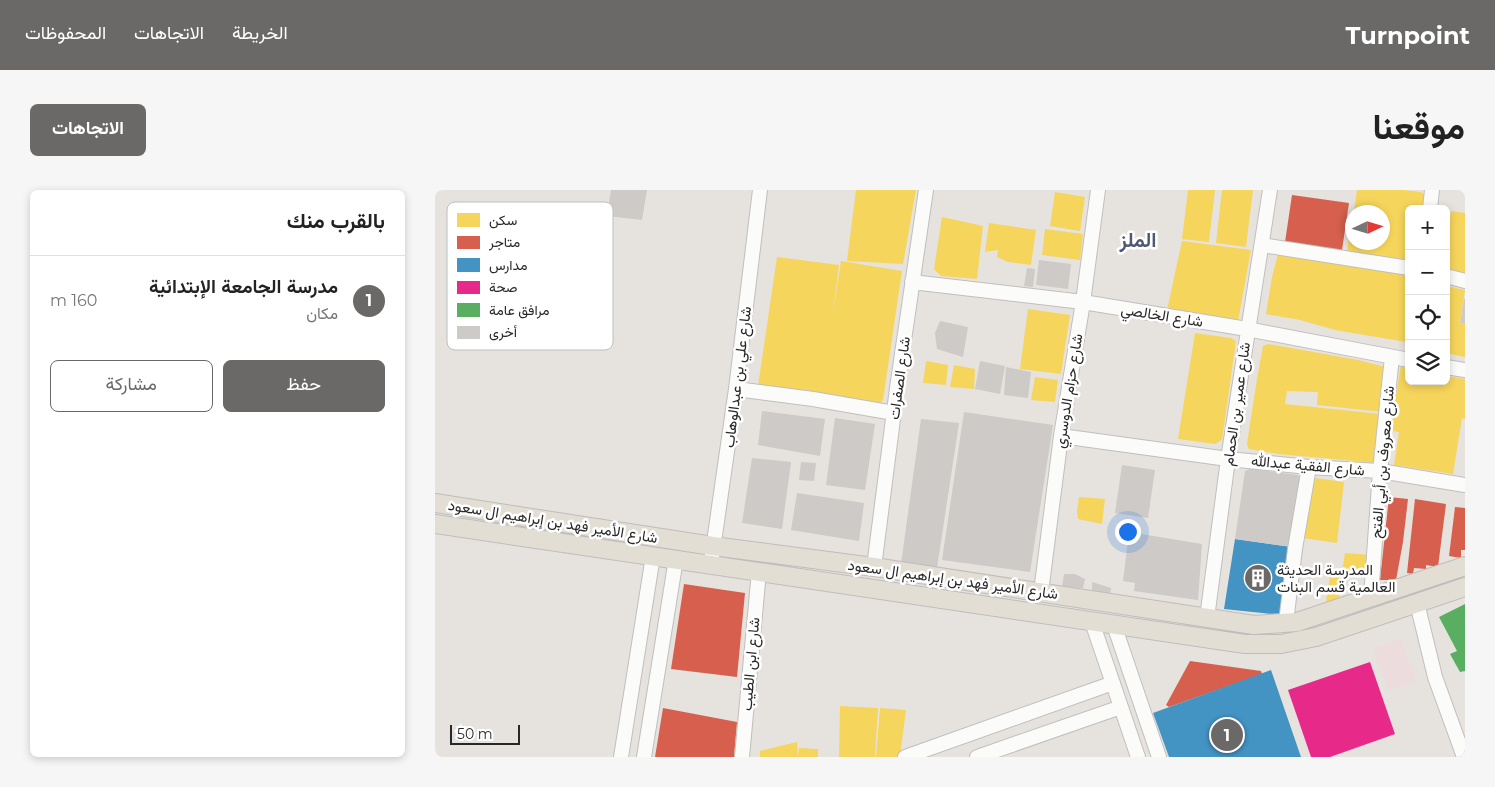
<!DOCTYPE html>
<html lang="ar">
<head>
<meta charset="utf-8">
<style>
	:root { --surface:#fff; --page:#f6f6f6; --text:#222; --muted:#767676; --line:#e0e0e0; --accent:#6a6968 }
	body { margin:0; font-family:Montserrat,Vazirmatn,sans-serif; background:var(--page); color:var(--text); direction:rtl }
	.controls { position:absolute; right:15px; top:15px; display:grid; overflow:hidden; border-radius:8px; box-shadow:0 2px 8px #0003 }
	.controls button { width:45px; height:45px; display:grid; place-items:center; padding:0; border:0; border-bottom:1px solid var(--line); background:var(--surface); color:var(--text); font:25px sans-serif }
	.compass { position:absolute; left:910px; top:15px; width:45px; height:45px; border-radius:50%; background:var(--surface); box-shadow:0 2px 8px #0003; rotate:86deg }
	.scale { position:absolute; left:15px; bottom:12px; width:70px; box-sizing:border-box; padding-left:5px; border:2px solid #282828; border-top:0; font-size:14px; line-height:18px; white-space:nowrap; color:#282828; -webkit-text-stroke:4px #fff; paint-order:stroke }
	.you { position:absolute; left:692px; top:341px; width:18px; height:18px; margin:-12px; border:4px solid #fff; border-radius:50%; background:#1a73e8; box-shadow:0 0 0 8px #1a73e833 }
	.badge { display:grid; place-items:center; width:32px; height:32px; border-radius:50%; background:var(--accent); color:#fff; font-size:16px; font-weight:700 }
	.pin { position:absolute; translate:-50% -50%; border:2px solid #fff; box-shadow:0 1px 5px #0006 }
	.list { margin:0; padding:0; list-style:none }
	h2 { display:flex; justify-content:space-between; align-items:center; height:65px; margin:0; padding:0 20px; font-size:21px }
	h2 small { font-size:16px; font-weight:400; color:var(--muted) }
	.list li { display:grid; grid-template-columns:32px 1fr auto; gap:15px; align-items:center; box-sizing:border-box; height:90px; padding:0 20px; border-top:1px solid var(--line) }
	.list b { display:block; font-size:19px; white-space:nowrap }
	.list p { margin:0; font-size:16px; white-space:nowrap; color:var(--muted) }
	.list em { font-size:16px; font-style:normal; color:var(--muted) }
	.actions { display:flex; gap:10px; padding:15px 20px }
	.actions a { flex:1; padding:11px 0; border:1px solid var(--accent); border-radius:8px; text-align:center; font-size:18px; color:var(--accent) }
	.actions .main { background:var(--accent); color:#fff }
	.icon { flex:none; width:28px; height:28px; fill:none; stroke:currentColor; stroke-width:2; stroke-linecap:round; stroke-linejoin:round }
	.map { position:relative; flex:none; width:1030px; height:567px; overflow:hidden; direction:ltr; border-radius:8px }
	header { display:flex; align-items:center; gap:30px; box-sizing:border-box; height:70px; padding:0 25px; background:var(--accent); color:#fff }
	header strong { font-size:24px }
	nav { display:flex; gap:28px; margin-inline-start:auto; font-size:18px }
	.intro { display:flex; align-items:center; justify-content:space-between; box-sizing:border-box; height:120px; padding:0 30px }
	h1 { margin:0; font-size:35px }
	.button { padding:12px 22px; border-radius:8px; background:var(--accent); color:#fff; font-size:18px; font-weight:700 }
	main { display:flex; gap:30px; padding:0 30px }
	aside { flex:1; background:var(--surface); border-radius:8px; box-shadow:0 2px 8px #0003 }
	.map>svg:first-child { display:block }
	.medical { fill:#ecdcdd }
	.homes { fill:#f6d55c }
	.shops { fill:#d6604d }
	.schools { fill:#4393c3 }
	.health { fill:#e7298a }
	.public { fill:#5aae61 }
	.building { fill:#cdcac7 }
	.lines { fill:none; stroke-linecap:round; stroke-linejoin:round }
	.minor-casing { stroke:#c0bfbf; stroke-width:16 }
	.major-casing { stroke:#bfbdbc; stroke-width:20 }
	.minor { stroke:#fbfbfa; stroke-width:14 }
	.major { stroke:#e3ded4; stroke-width:18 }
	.labels { text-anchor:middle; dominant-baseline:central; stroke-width:5; stroke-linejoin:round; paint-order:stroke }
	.street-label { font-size:15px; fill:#282828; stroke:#fff }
	.poi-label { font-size:15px; fill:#282828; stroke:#fff; text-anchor:start }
	.district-label { font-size:20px; font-weight:bold; fill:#4d5974; stroke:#fff }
	.key { fill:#fff; stroke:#bebebe; stroke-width:1 }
	.key-label { font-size:14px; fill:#282828 }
</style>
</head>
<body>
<header>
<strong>Turnpoint</strong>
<nav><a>الخريطة</a><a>الاتجاهات</a><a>المحفوظات</a></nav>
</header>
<div class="intro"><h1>موقعنا</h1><a class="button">الاتجاهات</a></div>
<main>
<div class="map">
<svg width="1030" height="567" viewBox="0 0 1030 567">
	<rect width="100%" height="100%" fill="#e6e2de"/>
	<!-- medical -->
	<path class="medical" d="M965,448L981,492L953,500L938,459Z"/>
	<!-- homes -->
	<path class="homes" d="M421,0H481L468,74L412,71Z
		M753,0H780L774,52L747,49Z
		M787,0H818L811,57L781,53Z
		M922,0H969L985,2L989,4L988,19H974V70L912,61L916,36L918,52H948V22H919Z
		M620,2L650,7L645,41L615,36Z
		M1016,21L1030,23V84L1011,82V56Z
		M507,27L548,36L542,89L506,86L499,79Z
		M554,33L601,40L596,75L573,72L562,67L563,60L550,62Z
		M610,39L648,44L645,70L607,65Z
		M747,51L816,60L803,131L732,120Z
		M844,60L974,80V133L971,152L900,140L865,130L831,124L837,87Z
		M342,67L404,75L398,124L406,71L467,81L448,210L445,213L323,196Z
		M1011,96L1030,100L1025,133L1030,134V167L1011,163Z
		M593,119L635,125L626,184L585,179Z
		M760,143L796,148L801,151L787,250L780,254L743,249Z
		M833,154L923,170L951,177L947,222L882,215L883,202L852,201L850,214L945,224L941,273L843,264L814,259L812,254L821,195L828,156Z
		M491,171L513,175L511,195L488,193Z
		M519,175L540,179L539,199L515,197Z
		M966,175L974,176V191H1011V186L1030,189V229L1027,228L1018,284L959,275L964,242L957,241L961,217H959Z
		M600,187L623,190L620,212L596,210Z
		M880,288L909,292L902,353L868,348L876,293Z
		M644,307L670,309L667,334L643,329L642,321Z
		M910,363L936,365L934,383L907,382Z
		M895,386L908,388L904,408L891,412Z
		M405,516L443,518L440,567H404Z
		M445,518L471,520L465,566L461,567H441Z
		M362,552L363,567H325V561Z
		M364,558L383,559V567H363Z"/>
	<!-- shops -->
	<path class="shops" d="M857,5L914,13L907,60L850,52Z
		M954,307L973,309L968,352L961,390H945Z
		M980,309L1011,314L1003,377L991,375V379L979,378L978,384L972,383Z
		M1020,317L1030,318V360H1026V368L1014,366Z
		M249,394L310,403L302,487L236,479Z
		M755,471L826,481L827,484L734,517L731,515Z
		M228,518L302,532L299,567H220Z"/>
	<!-- schools -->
	<path class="schools" d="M800,349L857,357L848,425L789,419Z
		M836,480L866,567H734L718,523Z"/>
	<!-- health -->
	<path class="health" d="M935,472L960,544L895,567H876L853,500Z"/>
	<!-- public -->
	<path class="public" d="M1030,414V481L1025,482L1015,464L1022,461L1004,427Z"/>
	<!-- building -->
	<path class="building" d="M176,0H212L207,30L172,26Z
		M604,70L636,74L633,99L601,95Z
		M592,78L600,79L598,97L589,96Z
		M1029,109H1030V134L1025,133Z
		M505,131L533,137L528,167L502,159L500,143Z
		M545,171L570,176L565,204L540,199Z
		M571,177L596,182L593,208L569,205Z
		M327,221L390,229L385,266L323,255Z
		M529,222L618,235L595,382L507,370Z
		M400,228L440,234L430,300L391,295Z
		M486,229L524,233L502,378L466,374Z
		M317,268L356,272L347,339L307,333Z
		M366,272L381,273L379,291L364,290Z
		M687,275L720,280L713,328L680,323Z
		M815,279L863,285L867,291L857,357L800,349L810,281Z
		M362,303L429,313L424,351L356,340Z
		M694,342L767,354L763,410L699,401L700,393L688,391Z
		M629,384H640L650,389L648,398L627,397Z
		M657,392L676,398L675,405L657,400Z"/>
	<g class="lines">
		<!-- minor casing -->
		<g class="minor-casing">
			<path id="minor" d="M995,19L997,0
				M827,55L974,78
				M1011,86L1030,91
				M477,92L648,112L812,139L974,170
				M1011,177L1030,180
				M301,199L378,209L459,223
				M626,246L793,269L874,277L945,281L1030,295
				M277,366L301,199L325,0
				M439,377L462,198L491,0
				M606,402L626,246L648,112L663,0
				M936,407L945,281L957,167
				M982,413L1000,487L1029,567
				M772,428L793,269L835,0
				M657,432L703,567
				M851,432L860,359L874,277
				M679,435L724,567
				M186,567L218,366
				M209,567L241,369
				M307,567L324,381
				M470,567L678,493
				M542,567L686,517"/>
		</g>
		<!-- major casing -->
		<g class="major-casing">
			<path id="major" d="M0,313L278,356L439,377L819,435L862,432L1030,376
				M0,334L810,454H846L881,447L1030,397"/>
		</g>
		<!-- minor -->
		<use href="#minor" class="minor"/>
		<!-- major -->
		<use href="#major" class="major"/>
	</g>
	<!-- icons -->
	<defs>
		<g id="building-disc" transform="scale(1.4375)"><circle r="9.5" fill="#6a6968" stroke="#fff"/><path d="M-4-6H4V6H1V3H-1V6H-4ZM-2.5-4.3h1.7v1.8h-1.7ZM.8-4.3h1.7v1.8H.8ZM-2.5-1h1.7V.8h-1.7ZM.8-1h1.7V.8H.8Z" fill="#fff"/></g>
	</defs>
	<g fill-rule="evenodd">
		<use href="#building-disc" x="823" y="388"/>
	</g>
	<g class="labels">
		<!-- street labels -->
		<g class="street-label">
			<text transform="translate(727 125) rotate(9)">شارع الخالصي</text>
			<text transform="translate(302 187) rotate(-83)">شارع علي بن عبدالوهاب</text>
			<text transform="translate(464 188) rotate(-82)">شارع الصفرات</text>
			<text transform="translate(633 201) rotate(-81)">شارع حزام الدوسري</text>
			<text transform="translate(801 214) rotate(-82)">شارع عمير بن الحمام</text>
			<text transform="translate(947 272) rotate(-85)">شارع معروف بن أبي الفتح</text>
			<text transform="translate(873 275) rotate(5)">شارع الفقية عبدالله</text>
			<text transform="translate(118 331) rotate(9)">شارع الأمير فهد بن إبراهيم ال سعود</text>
			<text transform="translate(518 389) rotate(8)">شارع الأمير فهد بن إبراهيم ال سعود</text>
			<text transform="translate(315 474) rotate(-85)">شارع ابن الطيب</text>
		</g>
		<!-- poi labels -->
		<g class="poi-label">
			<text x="842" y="379">المدرسة الحديثة<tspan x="842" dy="17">العالمية قسم البنات</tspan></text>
		</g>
		<!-- district labels -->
		<g class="district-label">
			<text x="703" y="50">الملز</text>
		</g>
	</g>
	<!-- legend -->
	<rect x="12" y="12" width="166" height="148" rx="8" class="key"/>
	<rect x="22" y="23" width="23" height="14" fill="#f6d55c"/>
	<rect x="22" y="46" width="23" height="13" fill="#d6604d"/>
	<rect x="22" y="68" width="23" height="14" fill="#4393c3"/>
	<rect x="22" y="91" width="23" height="13" fill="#e7298a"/>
	<rect x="22" y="113" width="23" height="14" fill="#5aae61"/>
	<rect x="22" y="136" width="23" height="13" fill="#cdcac7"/>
	<g class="key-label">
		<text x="54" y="35">سكن</text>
		<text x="54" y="57">متاجر</text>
		<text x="54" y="80">مدارس</text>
		<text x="54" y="102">صحة</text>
		<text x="54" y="125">مرافق عامة</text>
		<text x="54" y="147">أخرى</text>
	</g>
</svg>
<div class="controls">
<button>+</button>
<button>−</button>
<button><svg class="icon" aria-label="locate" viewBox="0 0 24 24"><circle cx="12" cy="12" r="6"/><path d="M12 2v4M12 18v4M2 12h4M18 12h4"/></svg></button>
<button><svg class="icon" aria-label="layers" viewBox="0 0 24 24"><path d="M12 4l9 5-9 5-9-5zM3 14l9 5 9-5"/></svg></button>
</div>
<svg class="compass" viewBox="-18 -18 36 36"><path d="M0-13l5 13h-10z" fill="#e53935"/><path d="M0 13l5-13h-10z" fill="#767676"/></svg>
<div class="scale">50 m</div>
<div class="you"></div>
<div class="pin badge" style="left:792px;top:545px">1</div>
</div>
<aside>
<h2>بالقرب منك<small></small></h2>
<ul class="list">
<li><span class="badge">1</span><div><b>مدرسة الجامعة الإبتدائية</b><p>مكان</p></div><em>160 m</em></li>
</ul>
<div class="actions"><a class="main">حفظ</a><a>مشاركة</a></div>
</aside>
</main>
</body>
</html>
